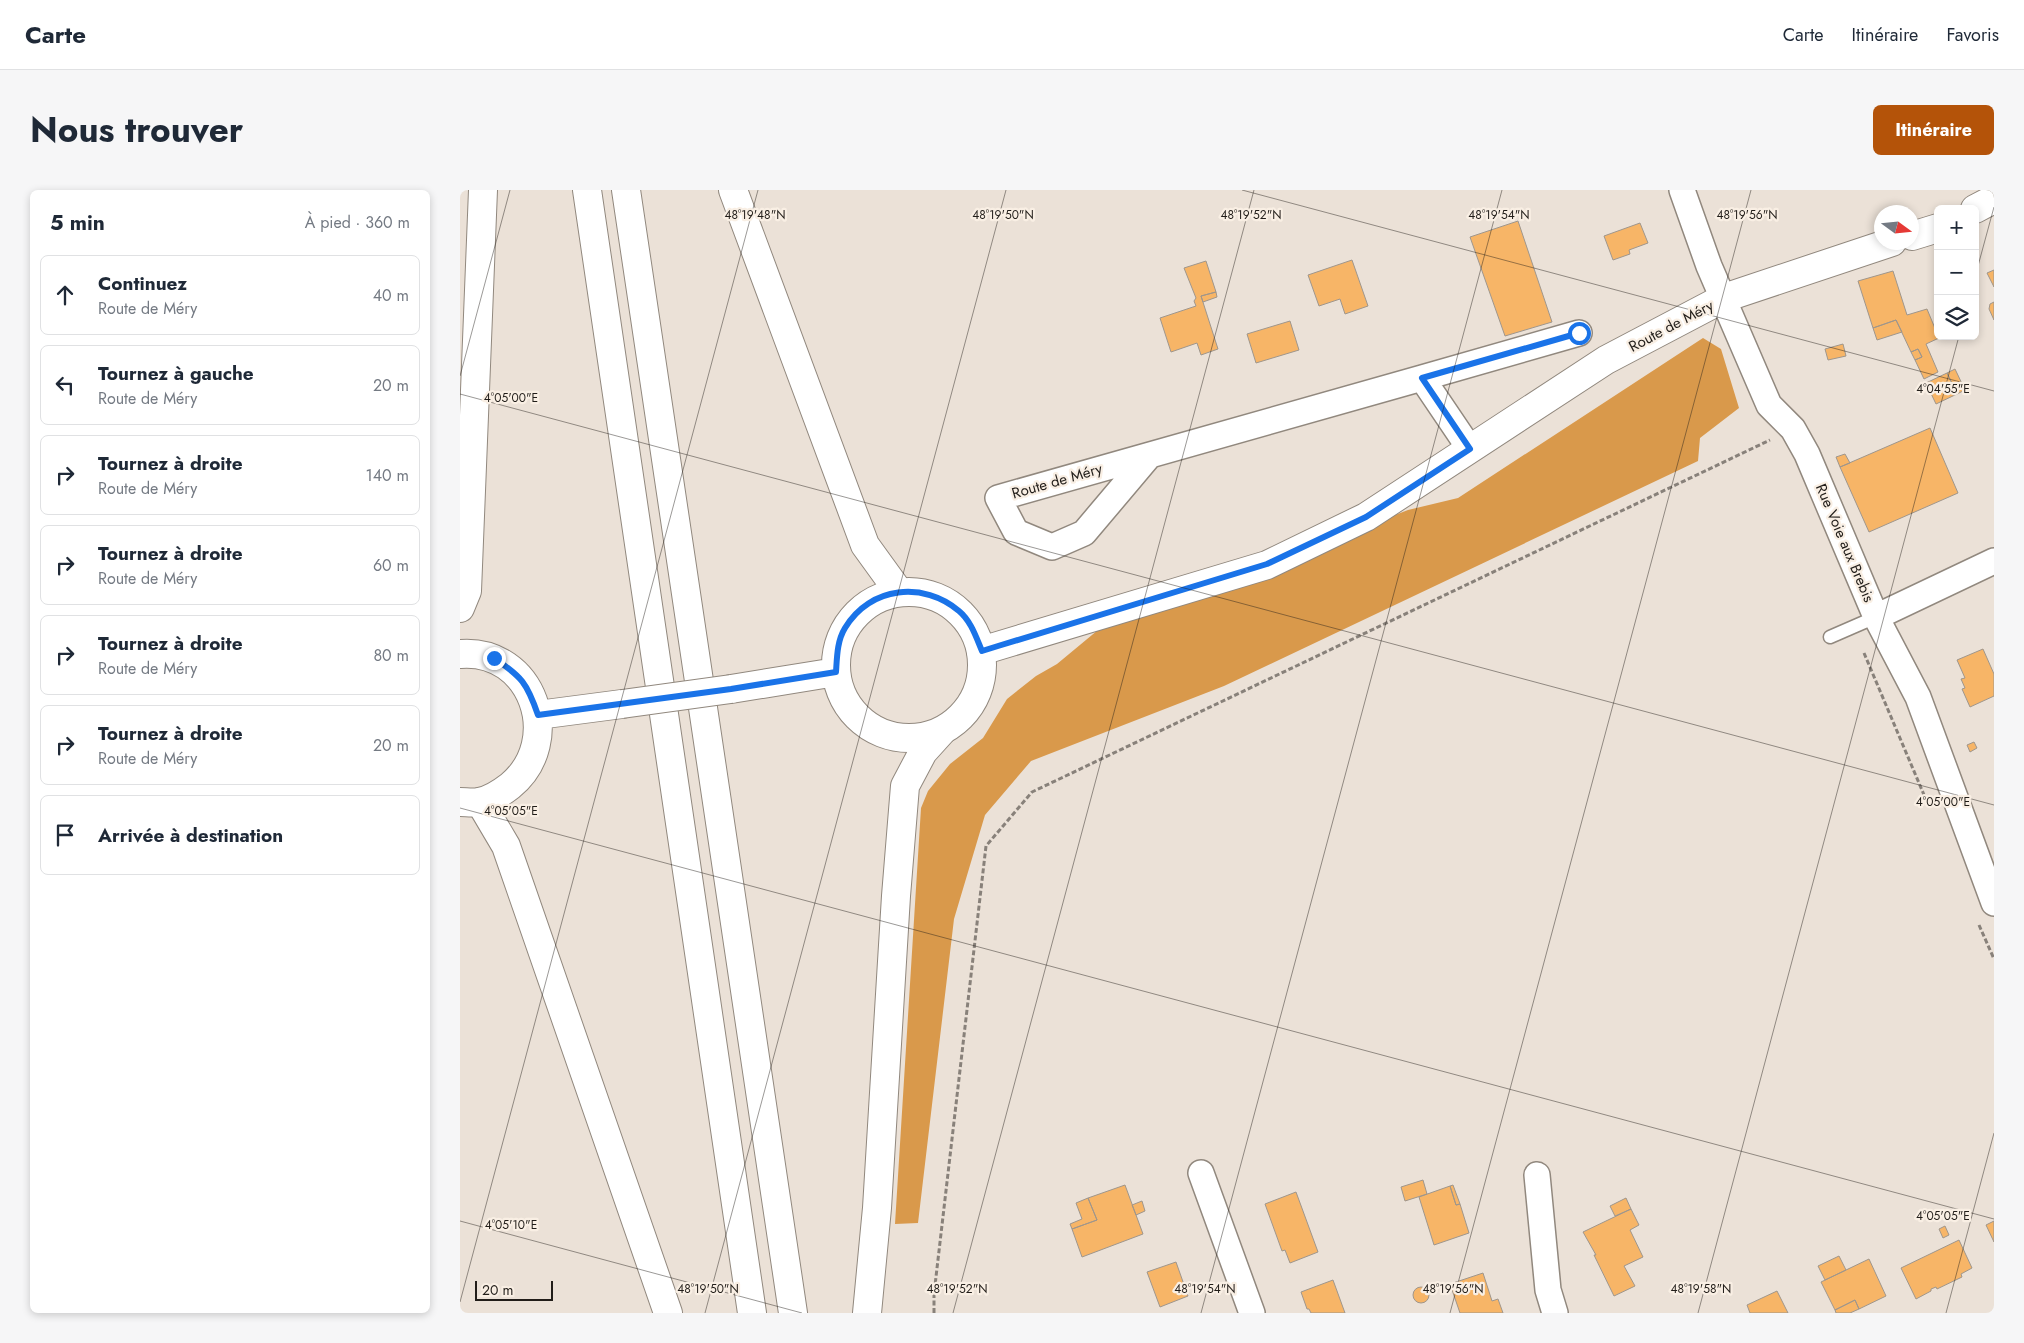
<!DOCTYPE html>
<html lang="fr">
<head>
<meta charset="utf-8">
<style>
	:root { --surface:#fff; --page:#f6f6f7; --text:#1f2937; --muted:#747a83; --line:#e0e1e3; --accent:#b45309 }
	body { margin:0; font-family:Jost,sans-serif; background:var(--page); color:var(--text) }
	.controls { position:absolute; right:15px; top:15px; display:grid; overflow:hidden; border-radius:8px; box-shadow:0 2px 8px #0003 }
	.controls button { width:45px; height:45px; display:grid; place-items:center; padding:0; border:0; border-bottom:1px solid var(--line); background:var(--surface); color:var(--text); font:25px sans-serif }
	.compass { position:absolute; left:1414px; top:15px; width:45px; height:45px; border-radius:50%; background:var(--surface); box-shadow:0 2px 8px #0003; rotate:105deg }
	.scale { position:absolute; left:15px; bottom:12px; width:78px; box-sizing:border-box; padding-left:5px; border:2px solid #211d19; border-top:0; font-size:14px; line-height:18px; white-space:nowrap; color:#211d19; -webkit-text-stroke:4px #f9efe4; paint-order:stroke }
	.stop { position:absolute; width:15px; height:15px; margin:-11px; border:4px solid #1a73e8; border-radius:50%; background:#fff }
	.stop.end { background:#1a73e8; border-color:#fff; box-shadow:0 1px 5px #0008 }
	.list { margin:0; padding:0; list-style:none }
	h2 { display:flex; justify-content:space-between; align-items:center; height:65px; margin:0; padding:0 20px; font-size:21px }
	h2 small { font-size:16px; font-weight:400; color:var(--muted) }
	.list li { display:grid; grid-template-columns:32px 1fr auto; gap:15px; align-items:center; box-sizing:border-box; height:80px; margin:0 10px 10px; padding:0 10px; border:1px solid var(--line); border-radius:8px }
	.list b { display:block; font-size:19px; white-space:nowrap }
	.list p { margin:0; font-size:16px; white-space:nowrap; color:var(--muted) }
	.list em { font-size:16px; font-style:normal; color:var(--muted) }
	.icon { flex:none; width:28px; height:28px; fill:none; stroke:currentColor; stroke-width:2; stroke-linecap:round; stroke-linejoin:round }
	.map { position:relative; flex:none; width:1534px; height:1123px; overflow:hidden; border-radius:8px }
	header { display:flex; align-items:center; gap:30px; box-sizing:border-box; height:70px; padding:0 25px; background:var(--surface); border-bottom:1px solid var(--line) }
	header strong { font-size:24px }
	nav { display:flex; gap:28px; margin-inline-start:auto; font-size:18px }
	.intro { display:flex; align-items:center; justify-content:space-between; box-sizing:border-box; height:120px; padding:0 30px }
	h1 { margin:0; font-size:35px }
	.button { padding:12px 22px; border-radius:8px; background:var(--accent); color:#fff; font-size:18px; font-weight:700 }
	main { display:flex; gap:30px; padding:0 30px }
	aside { flex:1; background:var(--surface); border-radius:8px; box-shadow:0 2px 8px #0003 }
	.map>svg:first-child { display:block }
	.forest { fill:#d9994b }
	.building { fill:#f7b567; stroke:#9f968c }
	.lines { fill:none; stroke-linecap:round; stroke-linejoin:round }
	.service-casing { stroke:#91887e; stroke-width:15 }
	.minor-casing { stroke:#91887e; stroke-width:28 }
	.tertiary-casing { stroke:#91887e; stroke-width:30 }
	.secondary-casing { stroke:#91887e; stroke-width:30 }
	.trunk-casing { stroke:#91887e; stroke-width:30 }
	.path { stroke:#88817a; stroke-width:3; stroke-dasharray:5 2.5; stroke-linecap:butt }
	.service { stroke:#fff; stroke-width:12 }
	.minor { stroke:#fff; stroke-width:25 }
	.tertiary { stroke:#fff; stroke-width:28 }
	.secondary { stroke:#fff; stroke-width:28 }
	.trunk { stroke:#fff; stroke-width:28 }
	.secondary-bridge-casing { stroke:#91887e; stroke-width:30; stroke-linecap:butt }
	.secondary-bridge { stroke:#fff; stroke-width:28 }
	.route { stroke:#1a73e8; stroke-width:6 }
	.ticks { fill:none; stroke:#211d19; stroke-width:1; stroke-opacity:0.45 }
	.labels { text-anchor:middle; dominant-baseline:central; stroke-width:4.5; stroke-linejoin:round; paint-order:stroke }
	.street-label { font-size:15px; fill:#211d19; stroke:#f9efe4 }
	.ticks-label { font-size:12px; text-anchor:middle; fill:#211d19; stroke:#f9efe4; stroke-width:4.5; stroke-linejoin:round; paint-order:stroke }
</style>
</head>
<body>
<header>
<strong>Carte</strong>
<nav><a>Carte</a><a>Itinéraire</a><a>Favoris</a></nav>
</header>
<div class="intro"><h1>Nous trouver</h1><a class="button">Itinéraire</a></div>
<main>
<aside>
<h2>5 min<small>À pied · 360 m</small></h2>
<ul class="list">
<li><svg class="icon" aria-label="ahead" viewBox="0 0 24 24"><path d="M12 20V5M6 11l6-6 6 6"/></svg><div><b>Continuez</b><p>Route de Méry</p></div><em>40 m</em></li>
<li><svg class="icon" aria-label="left" viewBox="0 0 24 24"><path d="M17 20v-9H6M10 6l-5 5 5 5"/></svg><div><b>Tournez à gauche</b><p>Route de Méry</p></div><em>20 m</em></li>
<li><svg class="icon" aria-label="right" viewBox="0 0 24 24"><path d="M7 20v-9h11M14 6l5 5-5 5"/></svg><div><b>Tournez à droite</b><p>Route de Méry</p></div><em>140 m</em></li>
<li><svg class="icon" aria-label="right" viewBox="0 0 24 24"><path d="M7 20v-9h11M14 6l5 5-5 5"/></svg><div><b>Tournez à droite</b><p>Route de Méry</p></div><em>60 m</em></li>
<li><svg class="icon" aria-label="right" viewBox="0 0 24 24"><path d="M7 20v-9h11M14 6l5 5-5 5"/></svg><div><b>Tournez à droite</b><p>Route de Méry</p></div><em>80 m</em></li>
<li><svg class="icon" aria-label="right" viewBox="0 0 24 24"><path d="M7 20v-9h11M14 6l5 5-5 5"/></svg><div><b>Tournez à droite</b><p>Route de Méry</p></div><em>20 m</em></li>
<li><svg class="icon" aria-label="arrive" viewBox="0 0 24 24"><path d="M6 21V4h12l-3 4 3 4H6"/></svg><div><b>Arrivée à destination</b></div></li>
</ul>
</aside>
<div class="map">
<svg width="1534" height="1123" viewBox="0 0 1534 1123">
	<rect width="100%" height="100%" fill="#ebe1d7"/>
	<!-- forest -->
	<path class="forest" d="M1243,148L1261,159L1279,218L1240,248L1238,271L764,496L571,571L525,625L494,729L458,1033L435,1034L461,618L468,601L490,574L523,548L547,509L576,486L597,474L638,440L948,320L998,308Z"/>
	<!-- building -->
	<path class="building" d="M1058,31L1092,132L1045,146L1010,47Z
		M1180,33L1188,53L1169,60L1170,64L1153,70L1144,46Z
		M892,70L908,116L885,124L880,109L859,116L848,85Z
		M746,71L756,102L741,106L758,159L741,165L737,153L711,162L700,128L736,116L734,111L736,108L724,78Z
		M1534,80V97L1527,83Z
		M1433,81L1447,125L1467,119L1479,148L1466,154L1478,182L1464,189L1455,170L1462,167L1458,159L1451,162L1436,130L1413,138L1398,91Z
		M756,102L757,107L743,112L741,106Z
		M1534,112V130L1529,119L1530,114Z
		M1436,130L1442,142L1417,150L1413,138Z
		M830,131L839,160L796,173L787,144Z
		M1383,154L1386,166L1368,170L1365,159Z
		M1458,159L1462,167L1455,170L1451,162Z
		M1495,179L1505,200L1497,204L1487,183Z
		M1487,183L1497,204L1476,214L1466,193Z
		M1470,238L1498,303L1409,342L1380,277Z
		M1385,264L1390,273L1380,277L1376,267Z
		M1523,459L1534,484V506L1510,517L1502,499L1505,498L1501,489L1505,488L1497,470Z
		M1514,552L1517,558L1510,562L1507,555Z
		M963,990L967,1004L945,1011L941,997Z
		M665,995L683,1044L622,1067L612,1039L637,1030L628,1008Z
		M993,995L1000,1014L996,1015L990,996Z
		M990,996L996,1015L1000,1014L1009,1043L974,1055L959,1007Z
		M836,1002L858,1062L830,1073L825,1060L822,1061L805,1014Z
		M628,1008L637,1030L612,1039L610,1034L622,1029L616,1013Z
		M1166,1008L1171,1019L1155,1026L1150,1016Z
		M682,1011L685,1021L676,1025L672,1015Z
		M1171,1019L1179,1035L1170,1040L1183,1067L1164,1076L1175,1096L1154,1106L1134,1065H1136L1123,1042Z
		M1534,1031V1052L1526,1035Z
		M1485,1036L1489,1045L1483,1048L1479,1039Z
		M1499,1050L1512,1078L1501,1084L1502,1087L1477,1099L1476,1097L1471,1099V1101L1456,1109L1441,1078Z
		M1379,1066L1386,1080L1365,1090L1358,1076Z
		M1409,1069L1426,1106L1399,1119L1395,1110L1375,1120L1361,1092Z
		M716,1072L728,1106L700,1117L687,1082Z
		M1023,1083L1032,1111L1038,1109L1043,1123H1000L990,1094Z
		M873,1090L885,1123H851L849,1119H847L841,1102Z
		M953 1105a8 8 0 1 1 16 0a8 8 0 1 1-16 0Z
		M1317,1101L1328,1123H1290L1287,1115Z
		M1395,1110L1399,1119L1390,1123H1376L1375,1120Z"/>
	<g class="lines">
		<!-- service casing -->
		<g class="service-casing">
			<path id="service" d="M1370,447L1416,427"/>
		</g>
		<!-- minor casing -->
		<g class="minor-casing">
			<path id="minor" d="M1222,0L1249,76L1309,215L1333,239L1347,264L1416,427L1458,507L1534,713
				M962,188L1119,143
				M689,266L624,343L592,357L556,342L538,308L962,188L1010,259
				M1416,427L1534,371
				M741,983L792,1123
				M1077,985L1088,1100L1095,1123"/>
		</g>
		<!-- tertiary casing -->
		<g class="tertiary-casing">
			<path id="tertiary" d="M1515,19L1534,9
				M1452,46L1478,38
				M521,461L807,375L906,327L1146,170L1264,108L1432,52"/>
		</g>
		<!-- secondary casing -->
		<g class="secondary-casing">
			<path id="secondary" d="M376 475a73 73 0 1 1 146 0a73 73 0 1 1-146 0Z
				M0,464C73,458 105,551 50,596C41,603 30,610 19,612C13,613 6,612 0,612
				M271,499L376,482
				M78,525L162,514"/>
		</g>
		<!-- trunk casing -->
		<g class="trunk-casing">
			<path id="trunk" d="M127,0L292,1123
				M166,0L333,1123
				M273,0L405,355L439,402
				M0,418L7,401L23,0
				M20,612L46,656L208,1123
				M407,1123L417,1018L436,706L445,596L463,562L482,541"/>
		</g>
		<!-- path -->
		<path class="path" d="M1404,463L1467,612
			M1519,735L1534,769
			M474,1123V1104L526,656L572,602L1310,250"/>
		<!-- service -->
		<use href="#service" class="service"/>
		<!-- minor -->
		<use href="#minor" class="minor"/>
		<!-- tertiary -->
		<use href="#tertiary" class="tertiary"/>
		<!-- secondary -->
		<use href="#secondary" class="secondary"/>
		<!-- trunk -->
		<use href="#trunk" class="trunk"/>
		<!-- secondary-bridge casing -->
		<g class="secondary-bridge-casing">
			<path id="secondary-bridge" d="M162,514L271,499"/>
		</g>
		<!-- secondary-bridge -->
		<use href="#secondary-bridge" class="secondary-bridge"/>
	</g>
	<g class="lines">
		<!-- route -->
		<path class="route" d="M34,468C62,487 67,493 78,525L271,499L376,482C377,467 377,451 385,438C410,396 464,391 499,421C511,431 516,447 522,461L538,456L807,374L906,327L1010,259L962,188L1119,143"/>
	</g>
	<!-- ticks -->
	<path class="ticks" d="M782,0L1534,201M1515,87L1534,17M0,186L50,0M0,204L1534,615M0,618L1534,1029M0,1031L342,1123M0,1112L298,0M245,1123L546,0M493,1123L794,0M741,1123L1042,0M990,1123L1291,0M1238,1123L1499,146M1486,1123L1534,943"/>
	<g class="labels">
		<!-- street labels -->
		<g class="street-label">
			<text transform="translate(1211 136) rotate(-28)">Route de Méry</text>
			<text transform="translate(597 291) rotate(-16)">Route de Méry</text>
			<text transform="translate(1385 353) rotate(67)">Rue Voie aux Brebis</text>
		</g>
	</g>
	<g class="ticks-label">
		<text x="295" y="29">48°19'48"N</text>
		<text x="543" y="29">48°19'50"N</text>
		<text x="791" y="29">48°19'52"N</text>
		<text x="1039" y="29">48°19'54"N</text>
		<text x="1287" y="29">48°19'56"N</text>
		<text x="1483" y="203">4°04'55"E</text>
		<text x="51" y="212">4°05'00"E</text>
		<text x="1483" y="616">4°05'00"E</text>
		<text x="51" y="625">4°05'05"E</text>
		<text x="1483" y="1030">4°05'05"E</text>
		<text x="51" y="1039">4°05'10"E</text>
		<text x="248" y="1103">48°19'50"N</text>
		<text x="497" y="1103">48°19'52"N</text>
		<text x="745" y="1103">48°19'54"N</text>
		<text x="993" y="1103">48°19'56"N</text>
		<text x="1241" y="1103">48°19'58"N</text>
	</g>
</svg>
<div class="controls">
<button>+</button>
<button>−</button>
<button><svg class="icon" aria-label="layers" viewBox="0 0 24 24"><path d="M12 4l9 5-9 5-9-5zM3 14l9 5 9-5"/></svg></button>
</div>
<svg class="compass" viewBox="-18 -18 36 36"><path d="M0-13l5 13h-10z" fill="#e53935"/><path d="M0 13l5-13h-10z" fill="#747a83"/></svg>
<div class="scale">20 m</div>
<div class="stop" style="left:1119px;top:143px"></div>
<div class="stop end" style="left:34px;top:468px"></div>
</div>
</main>
</body>
</html>
